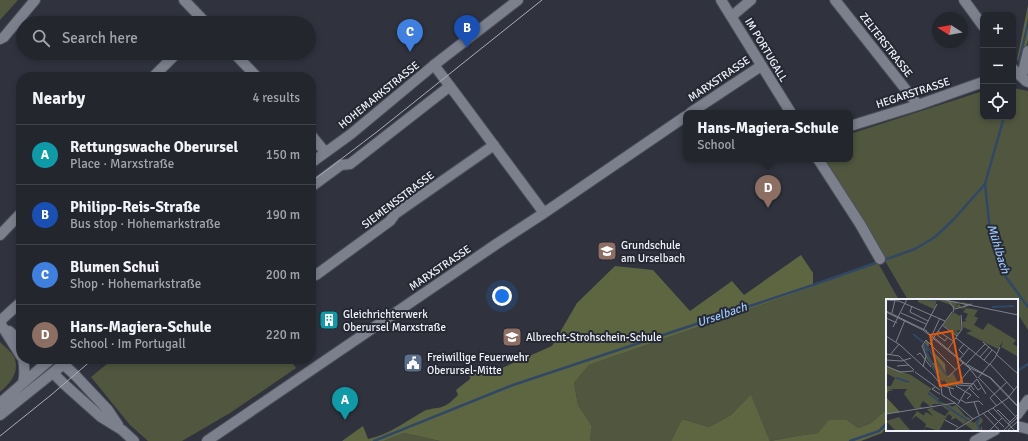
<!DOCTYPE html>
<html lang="en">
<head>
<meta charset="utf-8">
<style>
	:root { --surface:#24262e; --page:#30323a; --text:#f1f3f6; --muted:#a3a5aa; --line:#41434a; --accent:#1a73e8 }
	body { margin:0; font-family:Signika,sans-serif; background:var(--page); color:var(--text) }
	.controls { position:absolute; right:12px; top:12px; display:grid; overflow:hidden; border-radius:8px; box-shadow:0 2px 6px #0003 }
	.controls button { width:36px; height:36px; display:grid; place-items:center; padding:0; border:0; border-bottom:1px solid var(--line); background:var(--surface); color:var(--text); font:20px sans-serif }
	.compass { position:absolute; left:932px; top:12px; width:36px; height:36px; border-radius:50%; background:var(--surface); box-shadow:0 2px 6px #0003; rotate:281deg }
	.you { position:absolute; left:502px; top:296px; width:14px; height:14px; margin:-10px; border:3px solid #fff; border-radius:50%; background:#1a73e8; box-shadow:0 0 0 6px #1a73e833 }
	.badge { display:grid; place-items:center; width:26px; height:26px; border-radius:50%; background:var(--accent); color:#fff; font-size:13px; font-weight:700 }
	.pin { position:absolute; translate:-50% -33px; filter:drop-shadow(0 1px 2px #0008) }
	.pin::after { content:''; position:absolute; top:21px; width:14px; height:12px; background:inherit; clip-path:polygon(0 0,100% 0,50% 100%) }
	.popup { position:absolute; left:683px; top:110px; width:170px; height:52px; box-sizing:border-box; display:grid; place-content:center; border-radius:8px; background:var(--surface); filter:drop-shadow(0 1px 3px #0005); font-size:13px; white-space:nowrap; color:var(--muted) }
	.popup b { font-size:15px; color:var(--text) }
	.popup::after { content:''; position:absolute; left:50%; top:100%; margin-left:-8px; border:8px solid transparent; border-top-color:var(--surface) }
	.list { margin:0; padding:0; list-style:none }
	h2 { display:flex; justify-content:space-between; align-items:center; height:52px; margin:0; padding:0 16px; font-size:17px }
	h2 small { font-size:13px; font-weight:400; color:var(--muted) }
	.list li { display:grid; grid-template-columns:26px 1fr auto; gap:12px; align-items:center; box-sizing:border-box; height:60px; padding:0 16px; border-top:1px solid var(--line) }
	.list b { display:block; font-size:15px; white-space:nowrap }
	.list p { margin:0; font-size:13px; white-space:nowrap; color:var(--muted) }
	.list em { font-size:13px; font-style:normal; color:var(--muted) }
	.icon { flex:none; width:22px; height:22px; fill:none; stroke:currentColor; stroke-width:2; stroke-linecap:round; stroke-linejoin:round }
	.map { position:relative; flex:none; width:1028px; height:441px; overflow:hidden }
	.search { position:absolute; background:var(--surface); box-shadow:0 2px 6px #0003; left:16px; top:16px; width:300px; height:44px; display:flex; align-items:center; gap:10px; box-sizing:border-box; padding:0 14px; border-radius:22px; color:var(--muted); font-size:15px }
	.panel { position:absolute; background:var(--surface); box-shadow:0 2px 6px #0003; left:16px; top:72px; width:300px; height:292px; border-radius:16px }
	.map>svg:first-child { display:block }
	.green { fill:#51573f }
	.forest { fill:#5e6641 }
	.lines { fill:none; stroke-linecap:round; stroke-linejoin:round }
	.stream { stroke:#304865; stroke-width:2.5 }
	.minor-casing { stroke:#4c4f58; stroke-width:12 }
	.tertiary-casing { stroke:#4c4f58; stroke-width:12 }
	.minor { stroke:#7c808d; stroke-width:10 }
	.tertiary { stroke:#7c808d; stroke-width:10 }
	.tram { stroke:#abaeb6; stroke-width:1 }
	.labels { text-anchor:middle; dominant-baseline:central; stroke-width:4; stroke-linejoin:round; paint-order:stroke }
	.street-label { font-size:11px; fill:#f0f2f9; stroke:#262934 }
	.poi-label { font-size:11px; fill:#f0f2f9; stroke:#262934; text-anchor:start }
	.water-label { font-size:12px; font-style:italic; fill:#9bc6fa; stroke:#262934 }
	.inset-river { fill:none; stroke:#304865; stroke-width:2 }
	.inset-road { fill:none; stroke:#7d7f89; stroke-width:1 }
	.view { fill:#e8590c; fill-opacity:0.15; stroke:#e8590c; stroke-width:2 }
	.inset-edge { fill:none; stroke:#f0f2f9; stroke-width:2 }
</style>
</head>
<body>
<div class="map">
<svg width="1028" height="441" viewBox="0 0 1028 441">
	<rect width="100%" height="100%" fill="#30333e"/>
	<!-- green -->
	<path class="green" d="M0,0H18L0,20Z
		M1013,88L1028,91V330L1017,313V300H908L847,196L823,159H850V134L983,91V117H1013Z
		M878,263L899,300H887V409L871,423L858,428L847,420L818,433L797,436L770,441L751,396L731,415L709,427L682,419L671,441H591L590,438L592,426L578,405L574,383L589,365L813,287V285Z
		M0,342C5,347 13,353 15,359C19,373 10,384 0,392Z
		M113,359H290L296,368L230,413L182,441H148L130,425L91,377Z
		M404,433L440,441H384Z"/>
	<!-- forest -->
	<path class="forest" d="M1028,5V18L1027,23H1028V40L1022,63L1017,60Z
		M801,255L813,273V287L589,365L574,383L578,405L592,426L590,438L591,441H440L404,433L384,441H342L363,426L368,439C389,435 406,421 424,411C428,409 432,409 437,408C446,407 451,402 458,395L456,390L470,379L469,371L478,375L495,371L552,346L577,303L615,266L653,270L690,311L732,281L744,295Z
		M751,395L770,441L797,436L818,433L829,420H847L858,428L871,423L887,409V427L882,433L861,441H671L682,419L709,427L731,415Z"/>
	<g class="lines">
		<!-- stream -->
		<path class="stream" d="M1019,62L1028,23
			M1013,84L1014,81
			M985,184L990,230L1003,273L1028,307
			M1017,371L1028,364
			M374,441L513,385L813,285L915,249L935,237L954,219L985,184L1004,117
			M850,441L879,431L887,423"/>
		<!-- minor casing -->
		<g class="minor-casing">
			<path id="minor" d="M184,0L206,23
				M721,0L791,113
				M835,0L918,105
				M964,0L983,26
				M732,16L751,0
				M0,39L4,37L35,0
				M234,53L257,77
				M434,65L461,101L544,213
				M1013,69L1026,81L1028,82
				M1022,76L1028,51
				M153,77L177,53
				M690,113L761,66
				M850,126L918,105L983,82
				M311,135L325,152
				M818,159L860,224L880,259
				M311,187L341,165L350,164L450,86
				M0,235L21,213
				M316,275L390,221L395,214L494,145
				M0,321L21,302
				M63,364L75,375L108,410L118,425
				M53,373L64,384L101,417L122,430L134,441
				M1017,415L1028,400
				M207,441L495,245L544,213L686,116"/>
		</g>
		<!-- tertiary casing -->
		<g class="tertiary-casing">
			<path id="tertiary" d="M311,163L351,134L434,65L518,0
				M0,323L21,356
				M9,331L21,342
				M23,383C25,374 25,368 23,359
				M0,403L51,359
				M0,415L70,359
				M1017,426L1028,429
				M975,441L995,430"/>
		</g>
		<!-- minor -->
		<use href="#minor" class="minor"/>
		<!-- tertiary -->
		<use href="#tertiary" class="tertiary"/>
		<!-- tram -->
		<path class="tram" d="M311,182L378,131L542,0
			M0,436L51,395L93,359"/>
	</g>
	<!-- icons -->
	<defs>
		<g id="school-square" transform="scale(1)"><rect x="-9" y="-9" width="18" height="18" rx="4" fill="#8d6e63" stroke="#262934"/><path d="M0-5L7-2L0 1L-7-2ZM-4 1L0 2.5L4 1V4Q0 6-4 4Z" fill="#fff"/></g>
		<g id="building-square" transform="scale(1)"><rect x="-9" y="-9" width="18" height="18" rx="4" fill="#0f9aa8" stroke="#262934"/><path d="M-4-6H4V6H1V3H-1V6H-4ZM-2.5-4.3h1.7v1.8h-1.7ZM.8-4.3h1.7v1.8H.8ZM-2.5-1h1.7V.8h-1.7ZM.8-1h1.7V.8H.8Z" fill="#fff"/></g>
		<g id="civic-square" transform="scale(1)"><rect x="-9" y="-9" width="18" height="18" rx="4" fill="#5c6f8a" stroke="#262934"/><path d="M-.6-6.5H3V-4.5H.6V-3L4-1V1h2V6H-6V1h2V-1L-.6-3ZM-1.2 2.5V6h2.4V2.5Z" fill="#fff"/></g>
	</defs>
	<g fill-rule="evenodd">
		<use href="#school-square" x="607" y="251"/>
		<use href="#building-square" x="329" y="320"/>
		<use href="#school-square" x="512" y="337"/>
		<use href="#civic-square" x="413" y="363"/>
	</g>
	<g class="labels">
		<!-- street labels -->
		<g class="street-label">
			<text transform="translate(886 45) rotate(52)">ZELTERSTRASSE</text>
			<text transform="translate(766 50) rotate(59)">IM PORTUGALL</text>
			<text transform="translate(719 79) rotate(-34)">MARXSTRASSE</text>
			<text transform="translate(913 93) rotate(-18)">HEGARSTRASSE</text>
			<text transform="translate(379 95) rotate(-39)">HOHEMARKSTRASSE</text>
			<text transform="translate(398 200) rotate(-37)">SIEMENSSTRASSE</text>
			<text transform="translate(440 268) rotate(-34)">MARXSTRASSE</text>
		</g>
		<!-- poi labels -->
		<g class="poi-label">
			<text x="621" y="245">Grundschule<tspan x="621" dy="13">am Urselbach</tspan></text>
			<text x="343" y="314">Gleichrichterwerk<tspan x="343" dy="13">Oberursel Marxstraße</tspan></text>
			<text x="526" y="337">Albrecht-Strohschein-Schule</text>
			<text x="427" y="357">Freiwillige Feuerwehr<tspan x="427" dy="13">Oberursel-Mitte</tspan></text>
		</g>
		<!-- water labels -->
		<g class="water-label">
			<text transform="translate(998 249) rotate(73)">Mühlbach</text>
			<text transform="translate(722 315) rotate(-19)">Urselbach</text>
		</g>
	</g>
	<!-- overview -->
	<g transform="translate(886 299)">
		<rect width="132" height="132" fill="#30333e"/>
		<path d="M32,1H58L73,3L68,8L73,5L76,9L79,7L75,3L85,5L77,10L70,8L68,11L65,6L51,1L48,10L32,3ZM80,9L92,11L88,17L92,19L88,26L97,31L102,24L130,41L127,45L132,48L131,57L115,48L117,42L112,50L80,34L86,32L77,28L76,23L81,22L79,21L82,15L77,13ZM67,13L74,17L75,31L68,32L73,33L71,36L57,26ZM54,65L62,78L67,74L72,83L70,87L59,88L61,85L58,81L56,83L50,67ZM0,67L25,76L46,90L43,92L53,100L52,102L60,105H47L45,108L37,102L34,107L37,109L29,110L18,95L21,90H0V87H5L9,79L0,74ZM63,106L66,108L70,106L79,117L85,120L77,125L70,119L65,121L66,117L62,115L53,132L40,128L38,132L40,125L30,117L25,121L31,112L37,116L36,118L40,113L47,117L41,110L50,108L46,110L59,117L63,112L56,107ZM13,118L18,124L25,132H10L0,122ZM95,118L97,122L92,128L94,131L96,126V132H88L79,125L85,122L88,124Z" fill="#51573f"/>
		<path d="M40,41L43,45L41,53L47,64H49V56L43,48L59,65L60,75L54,65L50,66L54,73L52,75L55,80V83L40,58L37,46H39ZM0,90L8,91L2,92L0,98L14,113L0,115Z" fill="#5e6641"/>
		<path class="inset-river" d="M31,0L52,1M106,8L128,7M27,35L37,43M39,45L61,77M39,45L40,53L55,84M10,79L23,83M42,94L55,104M60,107L82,122M94,132L91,124L94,118"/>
		<path class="inset-road" d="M54,0L132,16M0,1L13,2L59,22M62,1L68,9L67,13M26,7L24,13L42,22M69,10L86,5M0,12L41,32M0,13L37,31L82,68L103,78L132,108M6,14L9,1M15,14L40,25M0,19L11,24M56,26L71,37M7,28L21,0M38,30L51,5M40,32L81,66L91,79M52,32L67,42M50,35L66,13M50,35L59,42L61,39M46,36L54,19M0,37L14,46L47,76L55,86L56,96L69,104M70,39L104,66M10,43L19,21M97,43L111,55M44,45L70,71M78,45L73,51L78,56M62,50L76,30L75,16M0,55L13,57L28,71M4,56L13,45M31,56L34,54L45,68M111,56L132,75M94,58L103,48M74,60L83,49M0,61L16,62L25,59M98,61L106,51M80,65L99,45M104,65L128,91M82,66L105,79L132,107M0,67L14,73L28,72M11,67L23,66M37,68L40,57L36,47L40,41L44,45L50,35M29,73L54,91M62,78L78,63M92,79L109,59L114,48M93,79L132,120M91,80L100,95M73,84L87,85M87,84L92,91L95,89M55,86L68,90M72,86L85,87L88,91M49,88L46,90L54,95M63,89L65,96L74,102M83,89L93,99M81,100L85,96L70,87L84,70M75,101L80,104L93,102L97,106M88,103L93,116M72,105L79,93L91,80M111,107L104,99L121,83M107,109L122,99L132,86M102,112L118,128M111,112L112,111L124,123M97,114L114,132M0,115L69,104L87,120L107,109L129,132M59,121L72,128M122,125L132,115M68,132L87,120M103,132L116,119M117,132L132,118M121,132L132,122"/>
		<path class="view" d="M66,32L76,83L54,87L44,36Z"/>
		<rect width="132" height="132" class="inset-edge"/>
	</g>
</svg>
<div class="controls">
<button>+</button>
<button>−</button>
<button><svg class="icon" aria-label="locate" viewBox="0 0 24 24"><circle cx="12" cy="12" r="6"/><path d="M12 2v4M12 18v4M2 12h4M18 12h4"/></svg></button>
</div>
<svg class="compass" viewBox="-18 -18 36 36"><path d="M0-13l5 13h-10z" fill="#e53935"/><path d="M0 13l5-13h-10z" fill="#a3a5aa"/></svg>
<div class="you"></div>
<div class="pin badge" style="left:345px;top:420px;background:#0f9aa8">A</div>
<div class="pin badge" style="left:467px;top:48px;background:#1a4fb4">B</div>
<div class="pin badge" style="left:410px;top:52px;background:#3f7fe0">C</div>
<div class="pin badge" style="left:768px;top:208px;background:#8d6e63">D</div>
<div class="popup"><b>Hans-Magiera-Schule</b>School</div>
<div class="search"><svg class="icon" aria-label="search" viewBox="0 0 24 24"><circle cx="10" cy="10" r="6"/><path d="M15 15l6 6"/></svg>Search here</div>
<section class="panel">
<h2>Nearby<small>4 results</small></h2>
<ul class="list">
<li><span class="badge" style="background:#0f9aa8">A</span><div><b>Rettungswache Oberursel</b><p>Place · Marxstraße</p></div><em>150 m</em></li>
<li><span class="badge" style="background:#1a4fb4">B</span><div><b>Philipp-Reis-Straße</b><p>Bus stop · Hohemarkstraße</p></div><em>190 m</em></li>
<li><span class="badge" style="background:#3f7fe0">C</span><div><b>Blumen Schui</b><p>Shop · Hohemarkstraße</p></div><em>200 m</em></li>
<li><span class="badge" style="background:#8d6e63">D</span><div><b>Hans-Magiera-Schule</b><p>School · Im Portugall</p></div><em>220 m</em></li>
</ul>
</section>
</div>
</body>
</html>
